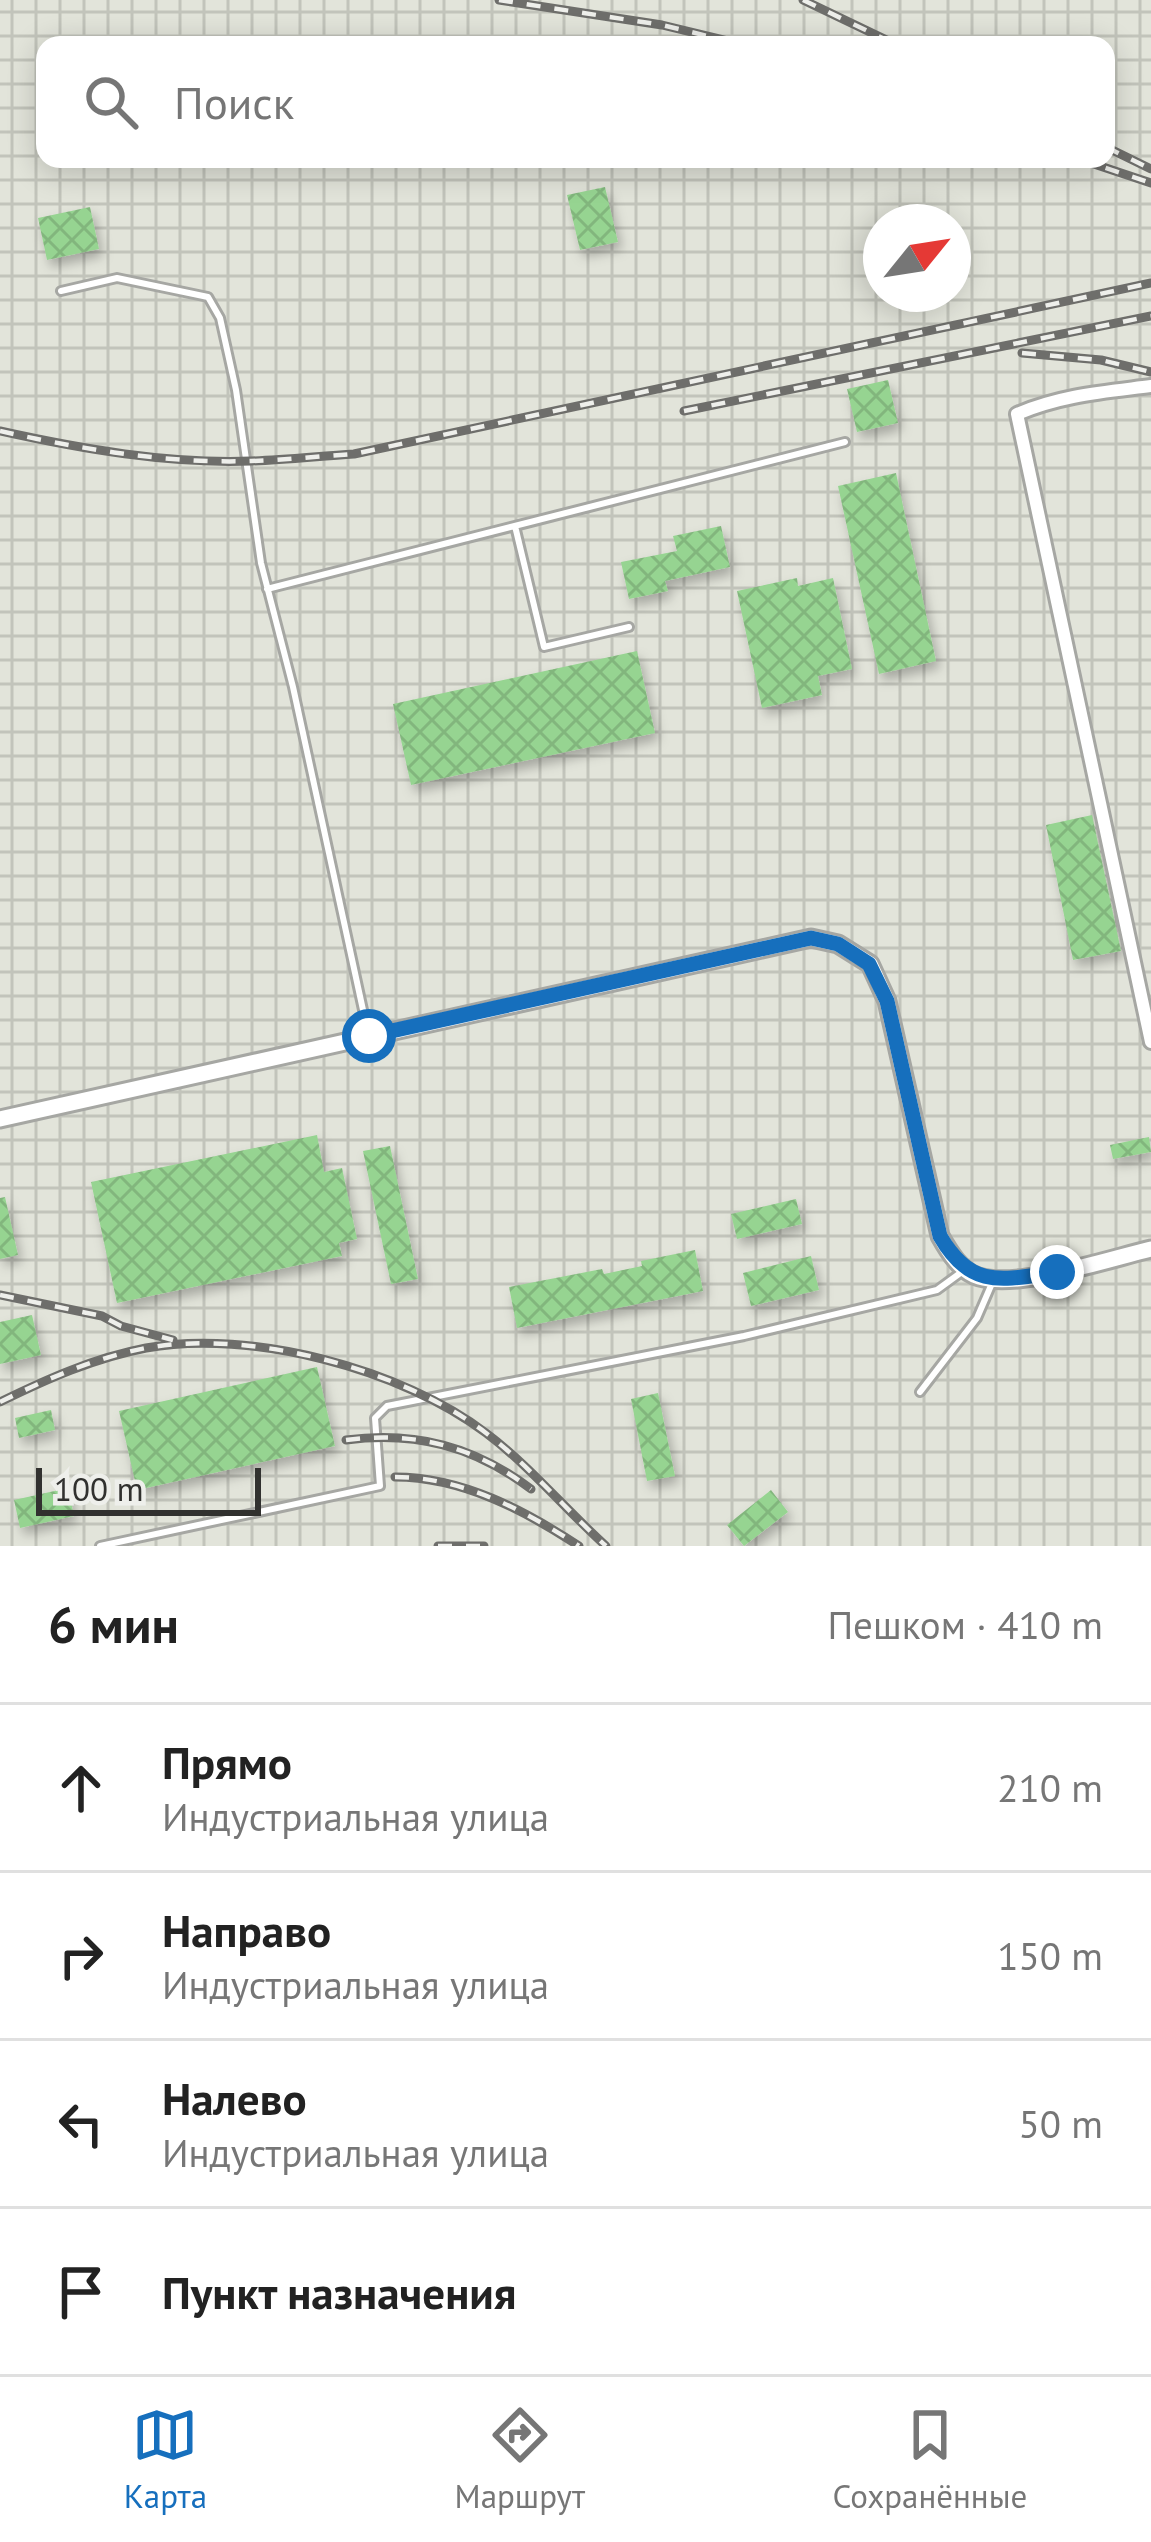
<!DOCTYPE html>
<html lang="ru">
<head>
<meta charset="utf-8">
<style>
	:root { --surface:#fff; --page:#f6f6f6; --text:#222; --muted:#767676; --line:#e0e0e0; --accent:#166fbd }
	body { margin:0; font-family:"PT Sans",sans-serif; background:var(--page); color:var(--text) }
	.compass { position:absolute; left:863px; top:204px; width:108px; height:108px; border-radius:50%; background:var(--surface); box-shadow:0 6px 30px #0003; rotate:60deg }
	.scale { position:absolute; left:36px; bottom:30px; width:225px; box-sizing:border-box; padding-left:12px; border:6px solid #31312f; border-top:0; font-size:33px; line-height:42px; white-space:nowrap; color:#31312f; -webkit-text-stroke:9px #eeefeb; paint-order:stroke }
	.stop { position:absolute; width:36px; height:36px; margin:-27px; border:9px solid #166fbd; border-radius:50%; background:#fff }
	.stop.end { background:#166fbd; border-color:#fff; box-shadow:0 3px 12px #0008 }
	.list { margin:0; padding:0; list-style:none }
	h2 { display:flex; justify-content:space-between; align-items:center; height:156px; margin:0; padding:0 48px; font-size:51px }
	h2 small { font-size:39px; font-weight:400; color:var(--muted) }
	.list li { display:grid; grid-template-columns:78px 1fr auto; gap:36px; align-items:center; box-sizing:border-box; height:168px; padding:0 48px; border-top:3px solid var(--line) }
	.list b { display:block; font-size:45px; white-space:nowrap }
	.list p { margin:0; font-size:39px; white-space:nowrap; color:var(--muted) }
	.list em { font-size:39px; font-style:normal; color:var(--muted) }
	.icon { flex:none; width:66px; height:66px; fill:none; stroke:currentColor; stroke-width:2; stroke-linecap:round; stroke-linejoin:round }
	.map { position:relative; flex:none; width:1151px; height:1546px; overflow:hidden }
	.search { position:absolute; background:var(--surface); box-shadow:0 6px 30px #0003; left:36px; right:36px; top:36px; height:132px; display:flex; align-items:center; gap:30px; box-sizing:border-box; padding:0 42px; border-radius:24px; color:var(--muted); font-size:45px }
	.sheet { height:828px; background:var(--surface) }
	nav { display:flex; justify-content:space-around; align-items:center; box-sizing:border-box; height:168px; border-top:3px solid var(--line); background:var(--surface); font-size:33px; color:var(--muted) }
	nav a { display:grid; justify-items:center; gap:6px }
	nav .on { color:var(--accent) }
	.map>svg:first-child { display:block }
	.industrial { fill:url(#industrial-grid); fill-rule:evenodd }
	.building { fill:url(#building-cross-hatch); filter:url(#shadow) }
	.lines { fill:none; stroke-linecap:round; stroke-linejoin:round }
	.service-casing { stroke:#a6a7a3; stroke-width:12 }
	.minor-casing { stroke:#a6a7a3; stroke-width:18 }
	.tertiary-casing { stroke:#a6a7a3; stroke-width:21 }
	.service { stroke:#fff; stroke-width:6 }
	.minor { stroke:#fff; stroke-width:12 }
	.tertiary { stroke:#fff; stroke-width:15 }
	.rail-casing { stroke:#6e6e6b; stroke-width:9 }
	.rail { stroke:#eeefeb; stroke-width:4.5; stroke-dasharray:14; stroke-linecap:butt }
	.route { stroke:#166fbd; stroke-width:15 }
</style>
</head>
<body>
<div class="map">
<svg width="1151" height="1546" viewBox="0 0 1151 1546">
	<defs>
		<pattern id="industrial-grid" width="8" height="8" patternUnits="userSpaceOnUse" patternTransform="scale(3)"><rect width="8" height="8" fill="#e2e4da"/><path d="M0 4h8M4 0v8" fill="none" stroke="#c2c4bb"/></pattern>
		<pattern id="building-cross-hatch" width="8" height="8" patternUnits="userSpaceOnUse" patternTransform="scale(3)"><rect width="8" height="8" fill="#96d491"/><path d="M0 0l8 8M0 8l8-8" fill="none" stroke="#82b67d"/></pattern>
		<filter id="shadow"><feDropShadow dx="4" dy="7" stdDeviation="6" flood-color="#0004"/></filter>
	</defs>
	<rect width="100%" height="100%" fill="#eeefeb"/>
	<!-- industrial -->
	<path class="industrial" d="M0,0H1151V1546H0ZM45,45H1106V159H45ZM881,222H953V294H881Z"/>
	<!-- building -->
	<path class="building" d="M605,187L618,242L580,250L567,195Z
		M90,207L99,249L47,260L38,218Z
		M888,380L898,423L857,432L847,389Z
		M896,473L936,661L879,674L838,486Z
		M721,526L730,567L665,581L668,591L629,599L621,562L677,551L673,536Z
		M797,578L798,586L833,578L852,669L818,676L822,695L762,708L737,591Z
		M637,651L655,733L411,785L393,704Z
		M1092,815L1121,951L1073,960L1046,825Z
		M317,1135L324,1172L342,1168L357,1239L339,1243L342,1256L117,1303L91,1182Z
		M1149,1137L1151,1152L1113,1159L1110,1145Z
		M390,1146L418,1279L391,1284L363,1151Z
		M5,1197L18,1255L0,1259V1198Z
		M796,1199L802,1224L737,1239L731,1214Z
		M695,1250L703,1291L517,1328L509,1287L602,1269L604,1274L642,1266L641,1261Z
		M811,1256L819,1290L751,1306L743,1273Z
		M32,1315L41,1355L0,1364V1322Z
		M317,1367L335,1446L137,1490L119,1411Z
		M658,1393L675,1476L647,1481L631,1399Z
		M51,1410L55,1430L19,1438L15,1418Z
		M68,1488L74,1516L20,1528L14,1500Z
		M771,1490L788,1512L744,1546L727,1525Z"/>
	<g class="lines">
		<!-- service casing -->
		<g class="service-casing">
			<path id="service" d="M61,291L117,278L208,297L220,318L236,390L261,563L293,687L368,1033
				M515,526L544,647L629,627
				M267,589L845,442
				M920,1392L977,1318L993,1281
				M100,1546L380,1486L375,1418L387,1406L744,1336L937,1290L963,1271"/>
		</g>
		<!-- minor casing -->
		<g class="minor-casing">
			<path id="minor" d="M1151,386C1104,392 1061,395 1017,414L1151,1042"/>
		</g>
		<!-- tertiary casing -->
		<g class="tertiary-casing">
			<path id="tertiary" d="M0,1119L811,938L838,944L870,964L887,1001L940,1236C949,1252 961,1272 979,1277C1019,1289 1109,1259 1151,1249"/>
		</g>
		<!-- service -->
		<use href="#service" class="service"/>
		<!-- minor -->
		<use href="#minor" class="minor"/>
		<!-- tertiary -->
		<use href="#tertiary" class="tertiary"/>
		<!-- rail casing -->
		<g class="rail-casing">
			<path id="rail" d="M499,0L662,25L745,45
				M803,0L897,45
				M1106,147L1151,169
				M1079,159L1151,183
				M1022,353L1101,360L1151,372
				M684,411L1151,316
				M0,431C81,449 168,464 251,461C285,460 320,456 354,454L1151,283
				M0,1295L102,1316L121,1326L173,1340
				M0,1402C47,1379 94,1358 146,1348C251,1329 402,1369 486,1433C530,1466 566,1510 606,1546
				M346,1440C415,1431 474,1446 531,1489
				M395,1477C462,1477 524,1510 579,1546
				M438,1546H484"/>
		</g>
		<!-- rail -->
		<use href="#rail" class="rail"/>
	</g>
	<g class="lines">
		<!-- route -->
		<path class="route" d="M369,1036L811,938L838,944L869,964L887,1001L940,1236C971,1290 1002,1280 1057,1272"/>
	</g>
</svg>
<svg class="compass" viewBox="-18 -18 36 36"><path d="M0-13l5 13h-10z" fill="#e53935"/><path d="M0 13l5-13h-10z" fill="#767676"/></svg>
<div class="scale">100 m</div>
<div class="stop" style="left:369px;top:1036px"></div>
<div class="stop end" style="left:1057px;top:1272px"></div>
<div class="search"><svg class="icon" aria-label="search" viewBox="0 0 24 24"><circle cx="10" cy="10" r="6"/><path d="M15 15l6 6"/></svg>Поиск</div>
</div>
<section class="sheet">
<h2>6 мин<small>Пешком · 410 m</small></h2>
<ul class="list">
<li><svg class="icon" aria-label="ahead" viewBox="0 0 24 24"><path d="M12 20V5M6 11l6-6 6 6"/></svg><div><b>Прямо</b><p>Индустриальная улица</p></div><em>210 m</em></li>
<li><svg class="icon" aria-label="right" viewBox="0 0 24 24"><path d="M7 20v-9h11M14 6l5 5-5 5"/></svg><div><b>Направо</b><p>Индустриальная улица</p></div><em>150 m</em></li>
<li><svg class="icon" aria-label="left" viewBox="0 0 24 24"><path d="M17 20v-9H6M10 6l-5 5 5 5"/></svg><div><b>Налево</b><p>Индустриальная улица</p></div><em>50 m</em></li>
<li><svg class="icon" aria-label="arrive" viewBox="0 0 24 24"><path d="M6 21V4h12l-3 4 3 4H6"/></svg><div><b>Пункт назначения</b></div></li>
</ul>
</section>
<nav>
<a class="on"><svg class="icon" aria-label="map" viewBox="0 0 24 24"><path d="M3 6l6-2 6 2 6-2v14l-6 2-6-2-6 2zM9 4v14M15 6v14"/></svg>Карта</a>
<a><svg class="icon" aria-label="directions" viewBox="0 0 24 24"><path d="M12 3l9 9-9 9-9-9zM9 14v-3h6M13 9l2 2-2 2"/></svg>Маршрут</a>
<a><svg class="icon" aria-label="saved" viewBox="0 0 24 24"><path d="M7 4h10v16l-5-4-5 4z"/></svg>Сохранённые</a>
</nav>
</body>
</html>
